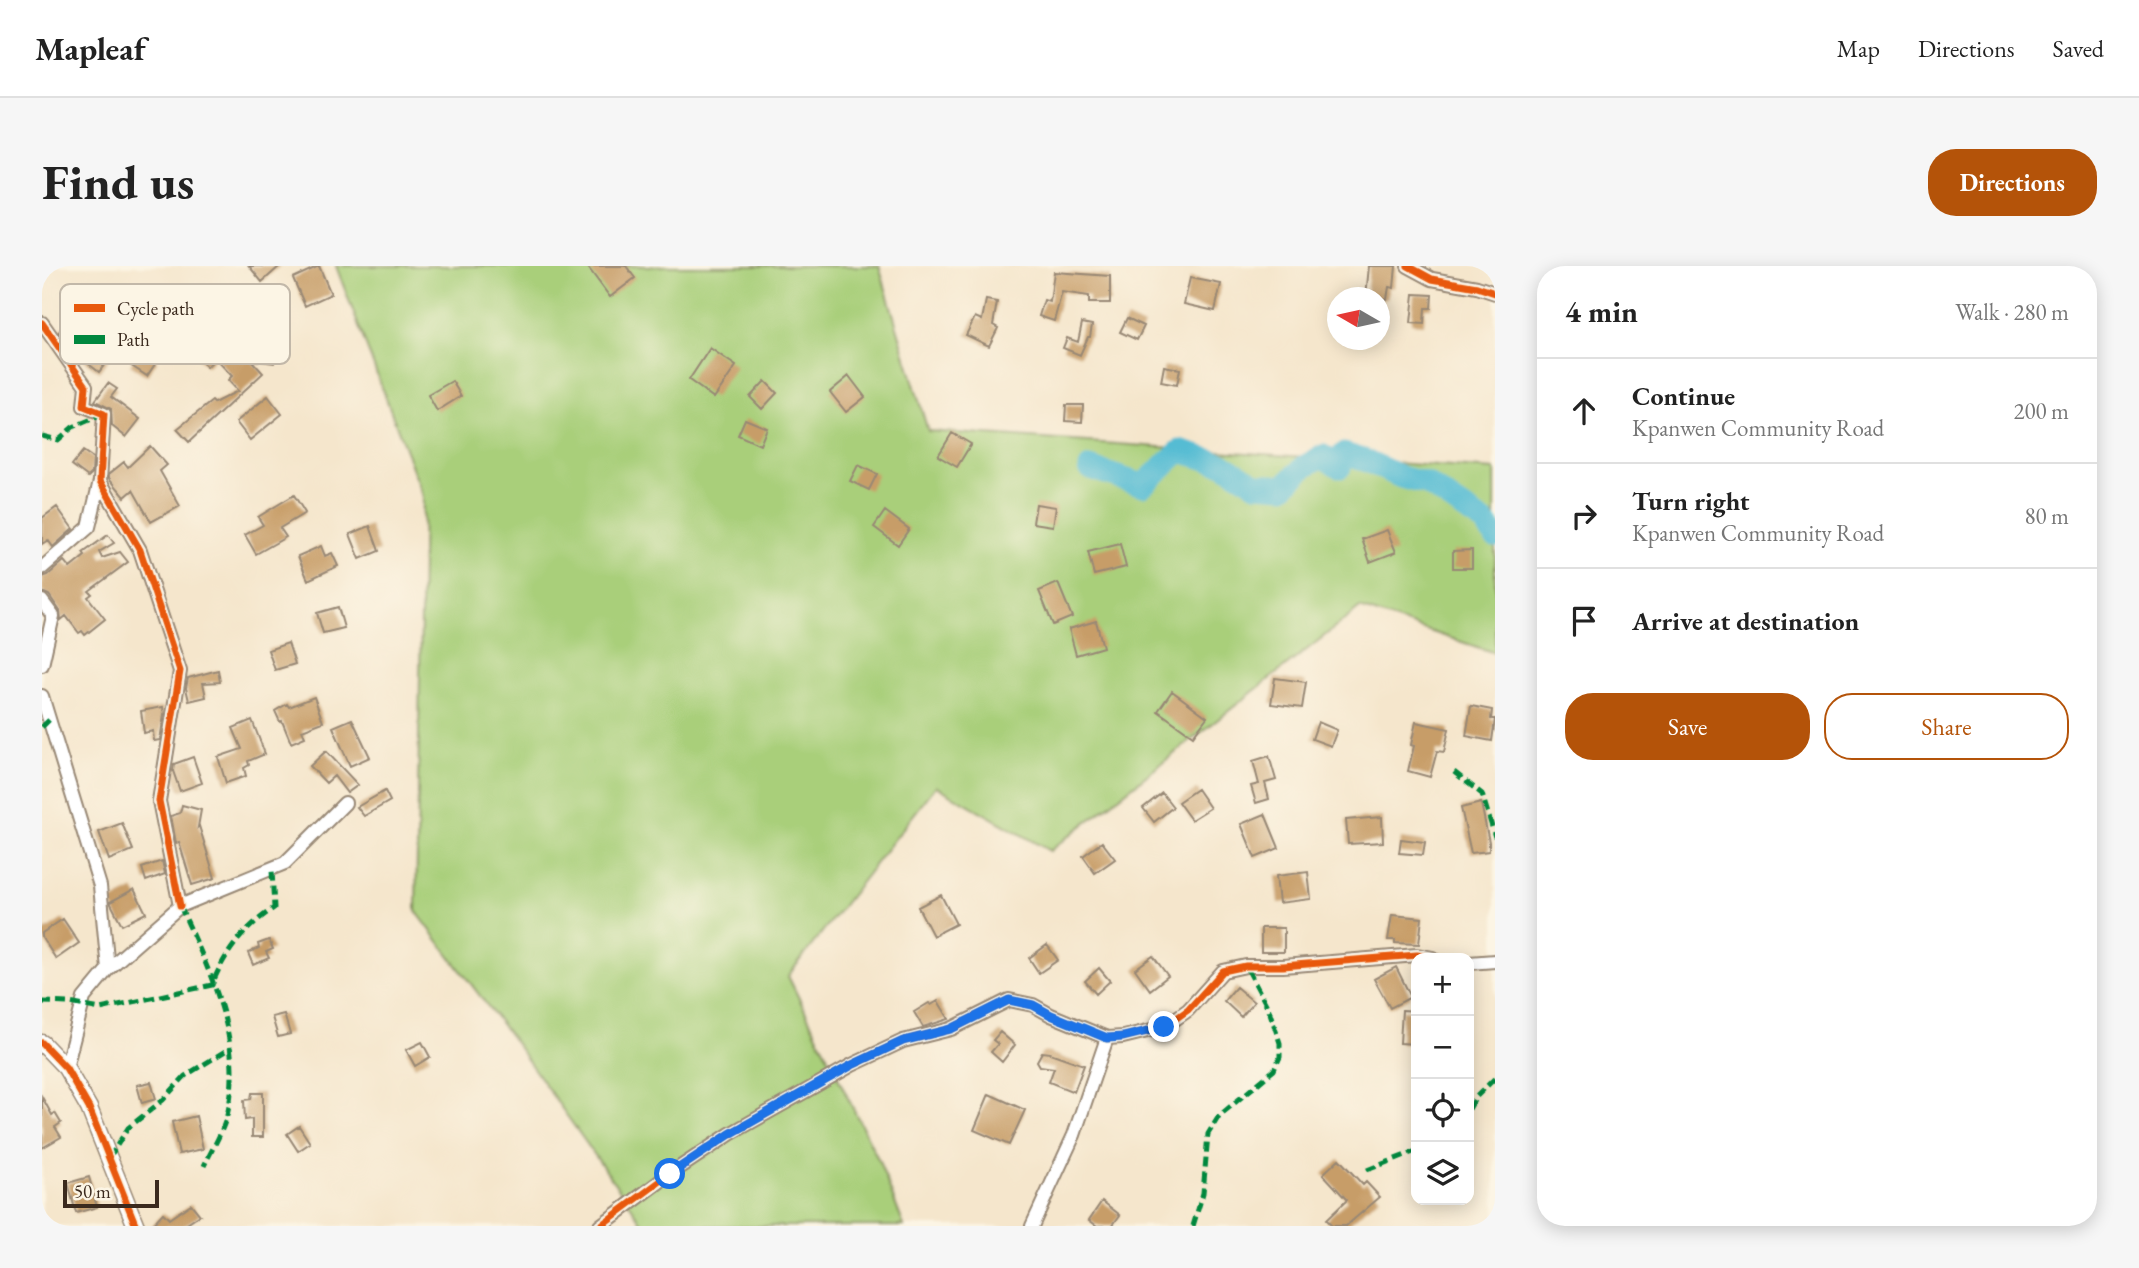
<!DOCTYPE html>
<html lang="en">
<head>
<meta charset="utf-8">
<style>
	:root { --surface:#fff; --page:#f6f6f6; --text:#222; --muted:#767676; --line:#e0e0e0; --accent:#b45309 }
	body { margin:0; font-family:"EB Garamond",serif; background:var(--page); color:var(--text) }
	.controls { position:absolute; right:21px; bottom:21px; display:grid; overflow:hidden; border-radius:14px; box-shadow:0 4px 18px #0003 }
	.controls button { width:63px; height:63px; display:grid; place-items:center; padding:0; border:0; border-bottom:2px solid var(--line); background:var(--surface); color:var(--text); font:35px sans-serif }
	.compass { position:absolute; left:1285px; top:21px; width:63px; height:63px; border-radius:50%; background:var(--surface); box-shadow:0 4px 18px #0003; rotate:279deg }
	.scale { position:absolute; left:21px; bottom:18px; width:96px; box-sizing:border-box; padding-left:7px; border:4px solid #3b2a1e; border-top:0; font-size:19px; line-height:24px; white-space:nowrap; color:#3b2a1e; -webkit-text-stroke:5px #fcf5e5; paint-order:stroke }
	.stop { position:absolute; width:21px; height:21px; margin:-16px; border:5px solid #1a73e8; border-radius:50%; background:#fff }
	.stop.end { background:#1a73e8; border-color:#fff; box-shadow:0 2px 7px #0008 }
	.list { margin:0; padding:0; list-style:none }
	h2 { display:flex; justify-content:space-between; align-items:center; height:91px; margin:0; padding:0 28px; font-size:30px }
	h2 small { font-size:23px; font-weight:400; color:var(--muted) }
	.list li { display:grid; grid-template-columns:46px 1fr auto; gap:21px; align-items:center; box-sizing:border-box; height:105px; padding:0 28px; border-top:2px solid var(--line) }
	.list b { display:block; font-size:26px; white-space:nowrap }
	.list p { margin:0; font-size:23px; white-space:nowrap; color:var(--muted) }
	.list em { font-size:23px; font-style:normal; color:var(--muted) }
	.actions { display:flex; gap:14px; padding:21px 28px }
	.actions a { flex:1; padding:16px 0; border:2px solid var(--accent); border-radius:28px; text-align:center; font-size:24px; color:var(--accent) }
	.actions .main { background:var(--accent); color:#fff }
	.icon { flex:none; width:38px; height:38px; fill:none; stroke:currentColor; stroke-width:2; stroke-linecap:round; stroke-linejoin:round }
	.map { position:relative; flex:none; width:1453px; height:960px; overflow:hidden; border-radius:28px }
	header { display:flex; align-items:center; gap:42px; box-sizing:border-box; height:98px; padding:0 35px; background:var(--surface); border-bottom:2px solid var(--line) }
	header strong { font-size:33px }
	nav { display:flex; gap:38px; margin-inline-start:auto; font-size:24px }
	.intro { display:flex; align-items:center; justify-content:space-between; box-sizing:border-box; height:168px; padding:0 42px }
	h1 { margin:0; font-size:49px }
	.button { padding:18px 32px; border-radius:28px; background:var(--accent); color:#fff; font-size:24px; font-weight:700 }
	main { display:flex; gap:42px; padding:0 42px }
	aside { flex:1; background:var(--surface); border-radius:28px; box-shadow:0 4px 18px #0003 }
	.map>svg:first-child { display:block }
	.green { fill:#a9cf7a; stroke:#727c4c; stroke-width:2 }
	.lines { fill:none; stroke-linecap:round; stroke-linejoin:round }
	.river { stroke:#55bcd3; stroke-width:23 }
	.building { fill:#c79d67 }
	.minor-casing { stroke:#988875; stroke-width:16 }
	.tertiary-casing { stroke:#988875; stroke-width:19 }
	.minor { stroke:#fff; stroke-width:12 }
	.tertiary { stroke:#fff; stroke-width:16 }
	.quiet { stroke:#00873e; stroke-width:5; stroke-dasharray:10 5; stroke-linecap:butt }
	.cycleway-casing { stroke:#fcf5e5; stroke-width:11 }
	.cycleway { stroke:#e8590c; stroke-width:7 }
	.route { stroke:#1a73e8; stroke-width:9 }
	.key { fill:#fcf5e5; stroke:#c2b8a9; stroke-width:2 }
	.key-label { font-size:19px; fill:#3b2a1e }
</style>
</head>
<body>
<header>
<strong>Mapleaf</strong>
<nav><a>Map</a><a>Directions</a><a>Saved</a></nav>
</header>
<div class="intro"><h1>Find us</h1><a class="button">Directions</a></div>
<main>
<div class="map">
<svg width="1453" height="960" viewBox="0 0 1453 960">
	<rect width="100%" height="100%" fill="#fcf5e5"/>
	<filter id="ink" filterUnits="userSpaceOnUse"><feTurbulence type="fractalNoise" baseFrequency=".0143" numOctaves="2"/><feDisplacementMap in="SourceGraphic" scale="14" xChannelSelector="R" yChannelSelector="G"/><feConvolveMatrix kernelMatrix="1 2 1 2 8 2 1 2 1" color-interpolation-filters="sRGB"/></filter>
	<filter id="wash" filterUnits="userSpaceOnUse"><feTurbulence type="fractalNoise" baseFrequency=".00686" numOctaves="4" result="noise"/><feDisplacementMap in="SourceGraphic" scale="28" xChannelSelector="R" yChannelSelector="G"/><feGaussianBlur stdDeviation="1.57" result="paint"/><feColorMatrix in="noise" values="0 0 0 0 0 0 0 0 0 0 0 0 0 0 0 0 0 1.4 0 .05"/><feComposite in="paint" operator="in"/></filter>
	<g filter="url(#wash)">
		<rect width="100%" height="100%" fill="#f5e6cc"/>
		<!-- green -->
		<path class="green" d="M294,0H837L886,165L1453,204V387L1318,342L1008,585L894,520L746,710L836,893L862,960H603L472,775L374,645L381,230Z"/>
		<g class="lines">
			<!-- river -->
			<path class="river" d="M1048,202L1101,219L1138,185L1181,198L1214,218L1242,220L1263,200L1281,190L1298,201L1302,188L1325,195L1359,211L1385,218L1443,257L1453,270"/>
		</g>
		<g id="blocks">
			<!-- building -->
			<path class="building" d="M207,0H238L220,16Z
				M277,0L289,28L263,40L251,12Z
				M545,0H584L593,12L568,31Z
				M1327,0H1354L1352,22L1347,21L1345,33L1324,31Z
				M1012,6L1068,10V37H1047V30L1020,26L1012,55L997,50L1002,34L1008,36Z
				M1148,12L1179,18L1173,45L1142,38Z
				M1372,28L1390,29L1389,42H1383L1382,58L1369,57Z
				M197,31L213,34L206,64L236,69L232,97L209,94L221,107L147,176L135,163L170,135L172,137L196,125L186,114L190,110L173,92L165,101L155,92L172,74L183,84L192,39L195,40Z
				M944,34L955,36L951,59L956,62L947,80L924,69L933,51L940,54Z
				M75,44L93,58L57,106L30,85L17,66L23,58L49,79Z
				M1085,52L1102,60L1095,74L1078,66Z
				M1040,57L1050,59L1048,71H1046L1038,89L1021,82L1025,72L1036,76Z
				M668,82L694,100L672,132L647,114Z
				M97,84L115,95L105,110L88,99Z
				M1122,100L1138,103L1135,119L1119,116Z
				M807,110L823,131L804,146L788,126Z
				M410,115L419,130L395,145L386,129Z
				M723,115L735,127L720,143L708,131Z
				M66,117L75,123L69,131L98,153L84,171L70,160L69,143L53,135Z
				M226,130L240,148L208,174L194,156Z
				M1024,139H1041L1040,156L1023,155Z
				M703,153L725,162L718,179L696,169Z
				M910,167L929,178L915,201L896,190Z
				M108,180L125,199L118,205L138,240L109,256L91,224L83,231L67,212V208L82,196L86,201Z
				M41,185L51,192L50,207L46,211L30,199Z
				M816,199L835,208L827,224L808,215Z
				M252,229L263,247L238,262L244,271L214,288L203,269L221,259L216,251Z
				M994,238L1014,241L1011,260L991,257Z
				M15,241L31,263L11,281L6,274L0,278V252Z
				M843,245L867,263L856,279L832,261Z
				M328,260L337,285L318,293L308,268Z
				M1345,264L1354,286L1328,296L1320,273Z
				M66,269L72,277L57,286L60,292L78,286L86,296L47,325L50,328L46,331L63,353L43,369L40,365L37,367L24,350L19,354L18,345L7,329L0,326V311L6,309L22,295L28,302L43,290L41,287Z
				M1078,278L1084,301L1052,309L1046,286Z
				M279,280L283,290L290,287L296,300L266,314L256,290Z
				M1430,284V302H1411V285Z
				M1016,317L1030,351L1011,359L997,325Z
				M296,341L302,362L281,367L275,347Z
				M1054,355L1061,381L1034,389L1027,363Z
				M246,377L253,398L233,404L226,384Z
				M176,404L178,416L161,417L164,431L147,435L144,422L146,412Z
				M1233,412L1264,416L1260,442L1229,438Z
				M1130,425L1165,451L1151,470L1116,445Z
				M272,431L281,456L260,464L263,471L249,477L240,455L238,456L233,445L245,438L247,441Z
				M1429,440L1450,444L1449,453H1453L1450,475L1424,470Z
				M121,441L122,449L118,474L112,475L111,465L102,467L99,445Z
				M310,453L328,491L308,500L291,461Z
				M210,454L223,488L206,495L207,499L202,502L204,510L184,517L176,491L200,483L191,462Z
				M1276,456L1295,464L1289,480L1270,473Z
				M1374,456L1407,463L1402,486L1395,485L1388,511L1366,505L1372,480L1369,479Z
				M284,485L316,519L305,527L292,510L284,517L268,500Z
				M1227,490L1234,514L1223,517L1227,533L1214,537L1209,520L1217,518L1211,495Z
				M151,491L160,517L138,525L131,505L132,498Z
				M1155,523L1168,542L1149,554L1136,536Z
				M343,525L348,535L322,550L315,541Z
				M1120,527L1131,541L1112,556L1101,542Z
				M1439,537L1447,576V585L1429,587L1419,542Z
				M140,539L159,544L156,561L157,560L173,612L150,619L137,576L134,577L129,550L138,547Z
				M1223,548L1237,582L1213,592L1199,558Z
				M1340,551L1341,576L1306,578L1304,554Z
				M80,557L91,584L67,594L57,566Z
				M1359,573L1383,576L1381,589L1357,587Z
				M1060,576L1073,593L1053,607L1041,590Z
				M120,595L123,608L104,615L100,602Z
				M1266,606L1269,633L1237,637L1234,610Z
				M92,623L104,647L80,659L68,636Z
				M899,629L914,658L891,670L876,641Z
				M1350,649L1380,652L1377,678L1353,677V674H1346Z
				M21,653L37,677L14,693L0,671V667Z
				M1219,662H1242V686H1219Z
				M227,674L231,683L224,686L227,692L211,699L206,687L217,682L216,678Z
				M1005,679L1016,694L997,707L987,692Z
				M1111,690L1126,710L1108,724L1093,703Z
				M1354,701L1369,731L1348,742L1332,713Z
				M1057,702L1068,715L1054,728L1043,715Z
				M1194,721L1212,736L1199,751L1182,735Z
				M896,735L907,753L881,761L872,746L887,737L889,739Z
				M1360,744L1374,745V778L1358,777Z
				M242,748L248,768L236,771L230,751Z
				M958,766L973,779L960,796L949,786L956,778L951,774Z
				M380,776L388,791L373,800L364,784Z
				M1000,786L1008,787L1042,799L1032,826L1007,816L1012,802L998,800L995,795Z
				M109,816L114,833L100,837L95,819Z
				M210,827H221V871H210V853L203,854L202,834L209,833Z
				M947,828L983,844L967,879L932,864Z
				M0,831L10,849L13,847L19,857L13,861L19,871L0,882Z
				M154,850L161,883L137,888L130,856Z
				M257,860L268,877L256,885L245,868Z
				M1297,893L1321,919L1324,916L1338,931L1304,960H1290L1284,954L1305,934L1281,908Z
				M47,911L55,941L34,947L26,917Z
				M1060,935L1078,949L1070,960H1055L1047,954Z
				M149,938L158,949L142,960H109L121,947L127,953Z"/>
		</g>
	</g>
	<g filter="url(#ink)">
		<use href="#blocks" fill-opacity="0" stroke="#988875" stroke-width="2"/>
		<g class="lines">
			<!-- minor casing -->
			<g class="minor-casing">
				<path id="minor" d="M1366,0L1390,13L1435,21L1453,27
					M0,57L44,120L42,140L62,148L58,215L98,284L138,405L117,535L138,640
					M0,302L47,261L58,215
					M0,335L11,350L0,399
					M0,430L58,620L66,703
					M1427,697L1453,695
					M24,802L42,732L66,703L138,640L243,597L303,537
					M558,960L628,908L688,868L810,799L861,775L909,763L967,734L991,739L1009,749L1065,772L1081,771L1122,761L1146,744L1181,705L1204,700H1241L1375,689L1391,692
					M990,960L1032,869L1065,772"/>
			</g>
			<!-- tertiary casing -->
			<g class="tertiary-casing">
				<path id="tertiary" d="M0,777L24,802L47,842L94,960"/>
			</g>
			<!-- minor -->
			<use href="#minor" class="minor"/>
			<!-- tertiary -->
			<use href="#tertiary" class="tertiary"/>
			<!-- quiet -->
			<path class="quiet" d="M0,170L16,174L31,161L62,148
				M0,461L8,453
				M1412,506L1440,528L1453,571
				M138,640C167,704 202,773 186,845C182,864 170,883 162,900
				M0,736L28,737L58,743L170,719C182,687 203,661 232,642L230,604
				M1427,843L1434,831L1453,812
				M67,892L86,862L121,834L143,810L188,782
				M1325,904L1374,885
				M1151,960L1161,927L1166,868L1177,850L1232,804L1238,791V777L1227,744L1204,700"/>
			<!-- cycleway casing -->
			<g class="cycleway-casing">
				<path id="cycleway" d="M1366,0L1390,13L1435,21L1453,27
					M0,57L44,120L42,140L62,148L58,215L98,284L138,405L117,535L138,640
					M0,777L24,802L47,842L94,960
					M558,960L628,908L688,868L810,799L861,775L909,763L967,734L991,739L1009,749L1065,772L1081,771L1122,761L1146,744L1181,705L1204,700H1241L1375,689L1391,692"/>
			</g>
			<!-- cycleway -->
			<use href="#cycleway" class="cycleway"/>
		</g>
	</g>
	<g class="lines" filter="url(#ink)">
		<!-- route -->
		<path class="route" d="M628,908L688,868L810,799L861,775L909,763L967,734L991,739L1009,749L1065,772L1081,771L1122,761"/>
	</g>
	<!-- legend -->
	<rect x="18" y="18" width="230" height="80" rx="10" class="key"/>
	<rect x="32" y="38" width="31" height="8" fill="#e8590c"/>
	<rect x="32" y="69" width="31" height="9" fill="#00873e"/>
	<g class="key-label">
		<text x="75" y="49">Cycle path</text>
		<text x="75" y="80">Path</text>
	</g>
</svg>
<div class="controls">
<button>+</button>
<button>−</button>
<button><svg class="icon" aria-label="locate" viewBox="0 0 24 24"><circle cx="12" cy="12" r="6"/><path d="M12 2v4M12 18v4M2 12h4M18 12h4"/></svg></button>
<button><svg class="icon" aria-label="layers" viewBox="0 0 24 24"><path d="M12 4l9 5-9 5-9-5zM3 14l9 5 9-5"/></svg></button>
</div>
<svg class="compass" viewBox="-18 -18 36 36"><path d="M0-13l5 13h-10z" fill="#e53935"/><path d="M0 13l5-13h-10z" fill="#767676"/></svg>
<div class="scale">50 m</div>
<div class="stop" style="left:628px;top:908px"></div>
<div class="stop end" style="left:1122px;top:761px"></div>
</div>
<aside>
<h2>4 min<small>Walk · 280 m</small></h2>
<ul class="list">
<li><svg class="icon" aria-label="ahead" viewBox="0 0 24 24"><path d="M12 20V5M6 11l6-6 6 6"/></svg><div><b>Continue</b><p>Kpanwen Community Road</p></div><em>200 m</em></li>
<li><svg class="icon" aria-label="right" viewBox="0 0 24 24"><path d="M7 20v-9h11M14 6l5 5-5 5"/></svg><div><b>Turn right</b><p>Kpanwen Community Road</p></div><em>80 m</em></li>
<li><svg class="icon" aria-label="arrive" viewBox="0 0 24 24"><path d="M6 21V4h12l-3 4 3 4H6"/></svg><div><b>Arrive at destination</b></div></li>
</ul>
<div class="actions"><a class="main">Save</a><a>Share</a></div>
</aside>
</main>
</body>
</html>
